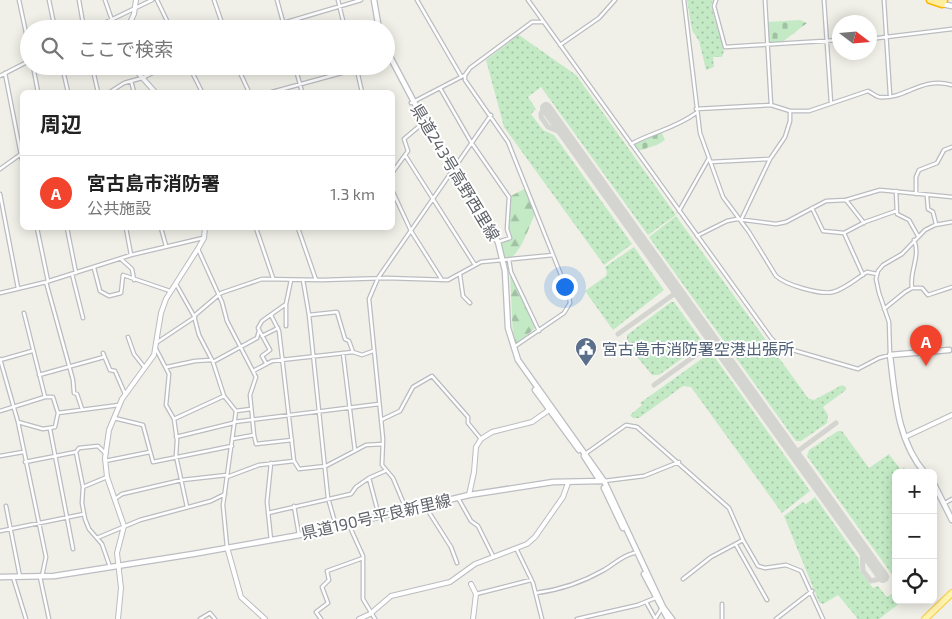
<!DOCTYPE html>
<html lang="ja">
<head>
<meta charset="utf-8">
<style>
	:root { --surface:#fff; --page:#f6f6f6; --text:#222; --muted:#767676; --line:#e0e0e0; --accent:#f2442d }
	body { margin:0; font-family:"Exo 2","Noto Sans JP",sans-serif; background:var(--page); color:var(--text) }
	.controls { position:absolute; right:15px; bottom:15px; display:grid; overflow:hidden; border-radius:8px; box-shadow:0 2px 12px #0003 }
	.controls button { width:45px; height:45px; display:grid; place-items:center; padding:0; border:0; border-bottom:1px solid var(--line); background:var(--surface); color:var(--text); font:25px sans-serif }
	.compass { position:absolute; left:832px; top:15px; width:45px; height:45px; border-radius:50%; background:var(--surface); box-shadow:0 2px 12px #0003; rotate:106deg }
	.you { position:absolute; left:564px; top:286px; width:18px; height:18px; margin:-12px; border:4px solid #fff; border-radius:50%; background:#1a73e8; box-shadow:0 0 0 8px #1a73e833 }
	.badge { display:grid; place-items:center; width:32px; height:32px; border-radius:50%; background:var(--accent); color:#fff; font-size:16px; font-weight:700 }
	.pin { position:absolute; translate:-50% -41px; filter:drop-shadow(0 1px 2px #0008) }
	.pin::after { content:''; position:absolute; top:26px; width:18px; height:15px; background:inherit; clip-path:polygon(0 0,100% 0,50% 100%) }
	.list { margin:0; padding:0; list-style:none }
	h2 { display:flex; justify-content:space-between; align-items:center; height:65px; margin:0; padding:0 20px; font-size:21px }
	h2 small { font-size:16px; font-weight:400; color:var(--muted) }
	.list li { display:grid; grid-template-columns:32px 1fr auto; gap:15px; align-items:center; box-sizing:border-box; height:75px; padding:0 20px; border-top:1px solid var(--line) }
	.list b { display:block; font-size:19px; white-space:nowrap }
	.list p { margin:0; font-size:16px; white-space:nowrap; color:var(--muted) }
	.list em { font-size:16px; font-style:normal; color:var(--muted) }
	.icon { flex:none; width:28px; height:28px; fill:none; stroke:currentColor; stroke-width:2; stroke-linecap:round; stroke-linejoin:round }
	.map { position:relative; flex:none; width:952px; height:619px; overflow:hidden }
	.search { position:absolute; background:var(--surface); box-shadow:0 2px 12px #0003; left:20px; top:20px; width:375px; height:55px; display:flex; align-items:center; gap:12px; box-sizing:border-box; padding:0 18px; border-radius:28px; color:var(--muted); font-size:19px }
	.panel { position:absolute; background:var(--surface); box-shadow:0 2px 12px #0003; left:20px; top:90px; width:375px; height:140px; border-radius:8px }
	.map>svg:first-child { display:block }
	.grass { fill:url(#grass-dots) }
	.forest { fill:url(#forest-firs) }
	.cemetery { fill:url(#cemetery-stones) }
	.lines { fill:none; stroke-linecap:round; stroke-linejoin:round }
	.taxiway { stroke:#d4d4d0; stroke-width:5 }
	.runway { stroke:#d4d4d0; stroke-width:12 }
	.minor-casing { stroke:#babcc1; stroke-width:5 }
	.tertiary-casing { stroke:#babcc1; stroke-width:6 }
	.secondary-casing { stroke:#bbbdc3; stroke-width:7 }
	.primary-casing { stroke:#f9d259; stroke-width:8 }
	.trunk-casing { stroke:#f9b500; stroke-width:9 }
	.minor { stroke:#fff; stroke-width:2.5 }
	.tertiary { stroke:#fff; stroke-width:4 }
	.secondary { stroke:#fff; stroke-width:4.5 }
	.primary { stroke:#fff5af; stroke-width:5.5 }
	.trunk { stroke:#ffeea0; stroke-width:6 }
	.labels { text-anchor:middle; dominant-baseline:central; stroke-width:4; stroke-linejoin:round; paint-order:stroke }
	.street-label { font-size:16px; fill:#5f6268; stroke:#fff }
	.service-label { font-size:16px; fill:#4e5e75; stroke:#fff; text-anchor:start }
</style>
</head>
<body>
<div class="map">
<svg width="952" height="619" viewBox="0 0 952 619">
	<defs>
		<pattern id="grass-dots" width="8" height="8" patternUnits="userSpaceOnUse" patternTransform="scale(1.25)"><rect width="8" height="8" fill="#c3eac5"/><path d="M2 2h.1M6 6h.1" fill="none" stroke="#a2c1a4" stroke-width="1.8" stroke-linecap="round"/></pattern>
		<pattern id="forest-firs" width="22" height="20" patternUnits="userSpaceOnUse" patternTransform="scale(1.25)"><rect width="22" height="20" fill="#c3eac5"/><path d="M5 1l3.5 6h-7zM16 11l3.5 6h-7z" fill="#a2c1a4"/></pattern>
		<pattern id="cemetery-stones" width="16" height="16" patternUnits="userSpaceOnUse" patternTransform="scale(1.25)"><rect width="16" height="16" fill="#c3eac5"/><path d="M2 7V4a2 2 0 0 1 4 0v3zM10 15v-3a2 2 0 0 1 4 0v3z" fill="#a2c1a4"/></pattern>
	</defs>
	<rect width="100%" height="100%" fill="#f1f0e8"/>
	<!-- grass -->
	<path class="grass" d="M687,0H713L711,6L724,51L722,57H713L714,67L706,70L699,41L692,30Z
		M519,35L576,75L676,215L648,235L541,87L528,97L536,109L531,114L543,130L554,135L632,244L604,265L504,127L486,60Z
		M676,216L808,398L814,400L842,385L846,387V390L823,407L828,415L827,423L801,441H796L793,437L649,237Z
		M634,247L664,290L613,330L585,291L606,276L607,272L605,267Z
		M671,302H674L702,341L701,345L659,375H652L627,345V335Z
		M707,355H713L810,491L782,513L691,387L683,386L639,418H633L630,415L642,405L640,403Z
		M838,431H842L869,468L889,454L901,470L904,467L907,473H896V580L807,456L809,450Z
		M815,497L859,559L860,571L873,588L878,586L887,597L896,591V600H904L879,619H858L838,595L823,604L819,602L784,516L803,502L806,504Z"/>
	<!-- forest -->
	<path class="forest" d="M526,188L536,212C529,225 521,258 504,261L498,242L510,238L507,234L509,197Z
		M510,273L535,328L516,345L513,338Z"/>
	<!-- cemetery -->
	<path class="cemetery" d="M800,20L807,23L781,43L768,44L767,22Z
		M661,131L665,140L657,145L638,151L633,145Z"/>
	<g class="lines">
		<!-- taxiway -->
		<path class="taxiway" d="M549,112L545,110L541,113V117L548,127L565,134
			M618,334L677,292
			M654,385L714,342
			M794,454L836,423
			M862,549L863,571L871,581L879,579L880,573"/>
		<!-- runway -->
		<path class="runway" d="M546,108L883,577"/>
		<!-- minor casing -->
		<g class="minor-casing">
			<path id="minor" d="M19,0L29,47
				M49,0L55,29
				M79,0L84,29
				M105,0L115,29
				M157,0L171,29
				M214,0L224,29
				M277,0L285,29
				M338,0L345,29
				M417,0L461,76
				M528,0L771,338L779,346L858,369L879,358L890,355L889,322L879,293L876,279L878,271L883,265L902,254L925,230L935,225L952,222
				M684,0L700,133L723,197L749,232L776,276C786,285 820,295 833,292C845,289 857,278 867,272L877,274
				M716,0L714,6L725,47L840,40
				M765,0L771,105
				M824,0L831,103
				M884,0L890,95
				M92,29L152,0
				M263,29L361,0
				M870,39L952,29
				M560,45L599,18L615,0
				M386,60H388
				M33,66L38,92
				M62,66L68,92
				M92,66L98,92
				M189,66L202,92
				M237,66L249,92
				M295,66L302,92
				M356,66L362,92
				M5,73L22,160
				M465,75V80L508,142L569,295L570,303L564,313L514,347
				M0,76L29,61
				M131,81L134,92
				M440,88L471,142L509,197L507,229L510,238L498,242
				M110,92L124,83L142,78L167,66
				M272,92L367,66
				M411,103L465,75L470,68L532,22H543
				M696,109L771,105L790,111H809L868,91C872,93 875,96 879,97C906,100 920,76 952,85
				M631,144C653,132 676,128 696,113
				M405,155L475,265
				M710,162L769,159
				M0,169L21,154
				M392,173L408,151L404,139L423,123
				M392,190L411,231L442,280
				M896,191L897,214L909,220L918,236
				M0,194L18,288
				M916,194V177L919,170L937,163L944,150L952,147
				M927,196L928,209L933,212L936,224
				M846,200L864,223
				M812,208L823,231L844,233L865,222L896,211
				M679,211L709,158
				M741,220L770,159L785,137L790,121V111
				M37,228L48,281
				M67,228L76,273
				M126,228L131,255
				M161,228L166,246
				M256,228L273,278
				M298,228L316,280
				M844,233L863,275
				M697,236L727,221L737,219L776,224L786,222L826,201L846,200L880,190L952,197
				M198,249L222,302L227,321L256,377L250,395L254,435L232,439
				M121,259L132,269L134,280
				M509,260L511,272L539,331
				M94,268L100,291L109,296L121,293L123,275L170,291
				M72,274L83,318
				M460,275L463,296L470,303
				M303,280L309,315L328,498L336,526
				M46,282L73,380L74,393L77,394L82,409
				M176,284L194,316L199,335L213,362L224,396L236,411L223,505L227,547
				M912,288C909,272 921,256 914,240
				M0,293L46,282L131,255L203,238
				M884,309L905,292L912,288H922L928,295L952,287
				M24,313L45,397
				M271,315L279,331L294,461L299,469L326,466L366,445L383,444
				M309,315L337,312L345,339L349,341L353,352
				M194,316L221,293L262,279L322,280L387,278L448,280L481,262L553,255
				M286,326V304L291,280
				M262,336L278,328
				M128,337L134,354L145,368
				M156,343L195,317
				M156,349L169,374L166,405L174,419L177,440L176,456L187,507
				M103,353L110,370L115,371L125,394
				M343,353L355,451
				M0,359L18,422L46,557L42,576
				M0,360L32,351
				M213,362L257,338L259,331
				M266,363L262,356L270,350L258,328L262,321L286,304
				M167,367L195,361L211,360
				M253,371L272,361L353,352L362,355L373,351
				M39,375L104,357
				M0,411L45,397H53L58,413
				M236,411L251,409
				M114,418L143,425L153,462L232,446
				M174,419L224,396
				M381,420L400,411L413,387L432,376L468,417V423L481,439
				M18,422L43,429L55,427L58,413L119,405
				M234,422L379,404
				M50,429L73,549
				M254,435L256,444L292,440
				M176,437L233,423
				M76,452L79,448L98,446L106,454
				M585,454L626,425L637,427L729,508L743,540L758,566L765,568L786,565L801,571L823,619
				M0,456L23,452
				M105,461L150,452
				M25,462L76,452L83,487L82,503L85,519L89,529L102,544L110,567
				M227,477L259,465L294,461
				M604,481L644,476L679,462
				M83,487L107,477
				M458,498L471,521L478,526L493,556
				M115,499L122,494L182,480L227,475
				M945,503L952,499
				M6,506L20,577
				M294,506L299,535
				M425,506L451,547L457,563
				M406,509L393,478L382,465L383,439L369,299L378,278L491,115
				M268,513L351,494L356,487L369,478
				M379,516L369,478L385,471
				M349,525L363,556V599L375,619
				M0,531L84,514
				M97,538L140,520L211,501L225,494
				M271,540L267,502L271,463
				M736,545L767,600
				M516,548L533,583L542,619
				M13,577L26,619
				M40,577L49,619
				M683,579L711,557L743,540
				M536,593C559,590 583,582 604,570C615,564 621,556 634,553
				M476,594L531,580
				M646,602L655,618
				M200,619L210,613L215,619
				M321,619L316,612L328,603L322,587L329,580L327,571L363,558
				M577,619L638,605L655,598
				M655,619L662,608
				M722,619V604
				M776,619L812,591"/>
		</g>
		<!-- tertiary casing -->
		<g class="tertiary-casing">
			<path id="tertiary" d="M127,29L134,14L136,0
				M132,66L155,92
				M905,437L952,415
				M469,495L474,472L476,447L481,439L492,432L532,422L549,410
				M227,547L241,597L265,619
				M471,584L476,594L473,619
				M118,619L121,588L117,553L124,526L107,477L105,458L109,430L122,399L154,355L161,313L166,299L199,247L204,238L205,228
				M359,619L370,614L391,596L450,582L475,564L527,544L535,537L563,497L568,483"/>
		</g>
		<!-- secondary casing -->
		<g class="secondary-casing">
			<path id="secondary" d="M374,0L379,29
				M942,4L952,6
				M386,49L414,102L498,242L505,271L508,328L518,360L604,481L663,607L672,619
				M417,113L428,132
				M535,390L579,450
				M584,456L600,481
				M925,473C897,441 895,395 890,355L949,350
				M933,482L952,520
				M604,488L623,528
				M644,574L668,619
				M0,577L54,576L193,554L311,533L469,495L553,482L602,481"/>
		</g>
		<!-- primary casing -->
		<g class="primary-casing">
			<path id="primary" d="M925,619L952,593"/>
		</g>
		<!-- trunk casing -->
		<g class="trunk-casing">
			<path id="trunk" d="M930,0L942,4L944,0"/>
		</g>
		<!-- minor -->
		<use href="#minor" class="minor"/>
		<!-- tertiary -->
		<use href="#tertiary" class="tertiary"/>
		<!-- secondary -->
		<use href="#secondary" class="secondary"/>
		<!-- primary -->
		<use href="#primary" class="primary"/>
		<!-- trunk -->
		<use href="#trunk" class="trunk"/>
	</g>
	<!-- icons -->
	<defs>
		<g id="civic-pin" transform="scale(1.125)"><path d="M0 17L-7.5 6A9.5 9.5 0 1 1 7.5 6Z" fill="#5c6f8a" stroke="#fff"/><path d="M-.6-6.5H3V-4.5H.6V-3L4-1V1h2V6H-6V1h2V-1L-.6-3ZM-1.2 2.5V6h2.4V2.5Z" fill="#fff"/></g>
	</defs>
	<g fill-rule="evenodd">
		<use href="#civic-pin" x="586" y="348"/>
	</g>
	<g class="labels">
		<!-- street labels -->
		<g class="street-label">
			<text transform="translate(456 172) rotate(59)">県道243号高野西里線</text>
			<text transform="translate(376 516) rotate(-13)">県道190号平良新里線</text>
		</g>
		<!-- service labels -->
		<g class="service-label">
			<text x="602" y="348">宮古島市消防署空港出張所</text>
		</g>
	</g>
</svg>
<div class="controls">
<button>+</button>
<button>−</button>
<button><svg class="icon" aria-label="locate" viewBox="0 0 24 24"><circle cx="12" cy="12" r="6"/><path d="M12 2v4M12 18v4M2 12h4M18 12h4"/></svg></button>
</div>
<svg class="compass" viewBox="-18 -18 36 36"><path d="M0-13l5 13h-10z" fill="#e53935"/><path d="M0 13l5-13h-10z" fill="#767676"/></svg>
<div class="you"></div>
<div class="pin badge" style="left:926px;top:366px">A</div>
<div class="search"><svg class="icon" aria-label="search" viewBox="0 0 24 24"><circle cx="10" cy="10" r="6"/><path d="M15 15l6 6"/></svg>ここで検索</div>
<section class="panel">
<h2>周辺<small></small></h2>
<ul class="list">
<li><span class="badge">A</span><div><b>宮古島市消防署</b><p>公共施設</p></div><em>1.3 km</em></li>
</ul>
</section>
</div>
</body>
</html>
